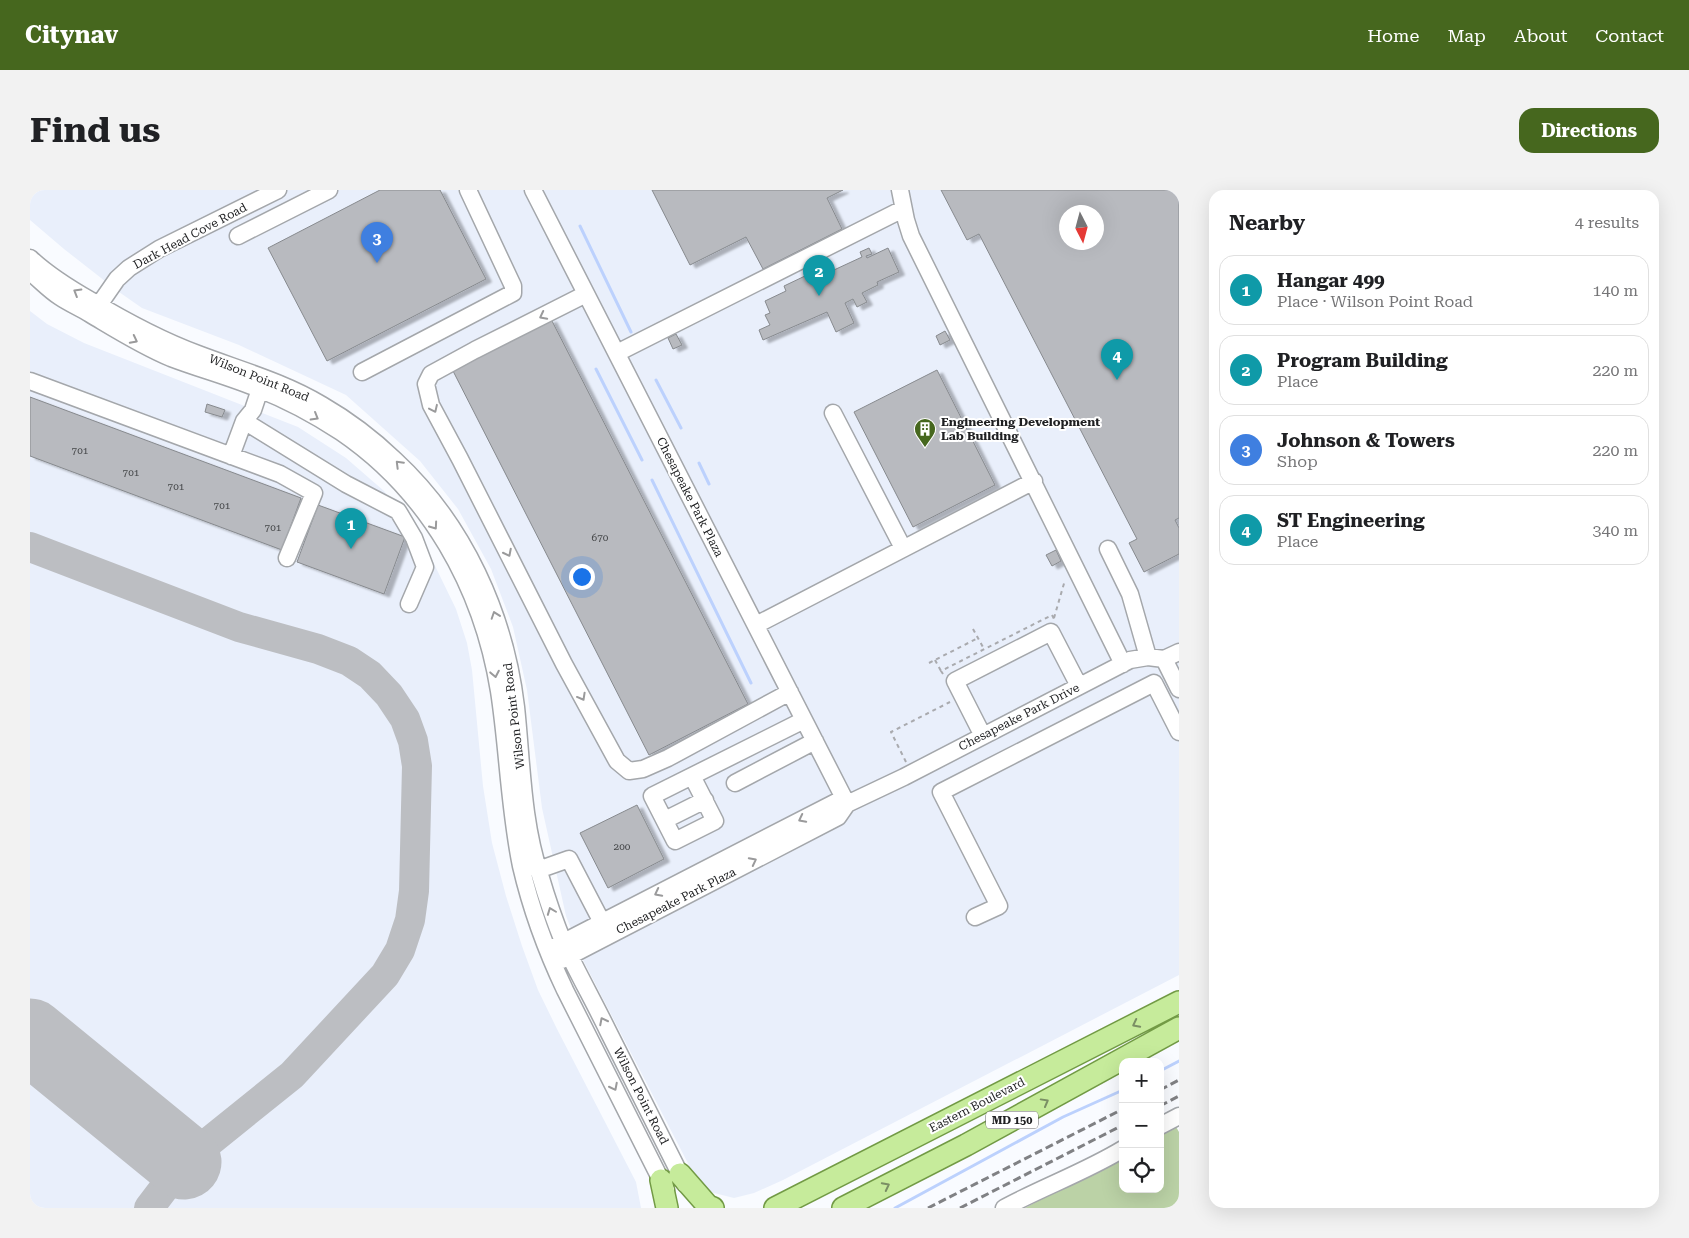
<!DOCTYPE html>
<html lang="en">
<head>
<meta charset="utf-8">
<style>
	:root { --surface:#fff; --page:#f2f2f2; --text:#202124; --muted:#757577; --line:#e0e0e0; --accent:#46671e }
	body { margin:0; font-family:"Roboto Serif",serif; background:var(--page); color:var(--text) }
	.controls { position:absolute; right:15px; bottom:15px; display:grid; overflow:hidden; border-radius:10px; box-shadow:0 5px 20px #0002 }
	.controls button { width:45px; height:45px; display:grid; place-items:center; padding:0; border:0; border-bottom:1px solid var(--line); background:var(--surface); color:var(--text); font:25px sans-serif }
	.compass { position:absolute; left:1029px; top:15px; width:45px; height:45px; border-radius:50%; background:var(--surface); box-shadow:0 5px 20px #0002; rotate:174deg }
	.you { position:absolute; left:551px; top:386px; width:18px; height:18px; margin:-12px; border:4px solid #fff; border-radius:50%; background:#1a73e8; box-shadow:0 0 0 8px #1a73e833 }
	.badge { display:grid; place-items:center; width:32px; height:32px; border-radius:50%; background:var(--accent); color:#fff; font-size:16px; font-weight:700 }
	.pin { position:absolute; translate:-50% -41px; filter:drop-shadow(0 1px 2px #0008) }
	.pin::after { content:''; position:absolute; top:26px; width:18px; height:15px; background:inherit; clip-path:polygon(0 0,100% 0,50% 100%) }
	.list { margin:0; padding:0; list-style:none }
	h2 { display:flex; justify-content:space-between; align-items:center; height:65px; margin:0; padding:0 20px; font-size:21px }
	h2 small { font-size:16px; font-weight:400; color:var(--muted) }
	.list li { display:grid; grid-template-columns:32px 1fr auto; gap:15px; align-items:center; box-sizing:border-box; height:70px; margin:0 10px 10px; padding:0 10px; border:1px solid var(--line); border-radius:15px }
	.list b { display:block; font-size:19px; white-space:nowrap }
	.list p { margin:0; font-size:16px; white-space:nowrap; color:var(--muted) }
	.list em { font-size:16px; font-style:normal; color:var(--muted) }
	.icon { flex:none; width:28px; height:28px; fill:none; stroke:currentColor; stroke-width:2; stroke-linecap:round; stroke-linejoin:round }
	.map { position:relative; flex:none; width:1149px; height:1018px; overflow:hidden; border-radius:15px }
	header { display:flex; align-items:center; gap:30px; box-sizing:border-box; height:70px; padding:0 25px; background:var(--accent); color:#fff }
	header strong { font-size:24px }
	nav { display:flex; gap:28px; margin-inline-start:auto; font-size:18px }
	.intro { display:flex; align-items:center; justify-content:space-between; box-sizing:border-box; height:120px; padding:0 30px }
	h1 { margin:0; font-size:35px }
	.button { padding:12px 22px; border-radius:15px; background:var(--accent); color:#fff; font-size:18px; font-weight:700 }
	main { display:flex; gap:30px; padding:0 30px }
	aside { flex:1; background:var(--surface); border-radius:15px; box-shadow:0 5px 20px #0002 }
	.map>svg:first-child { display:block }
	.built { fill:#e9effb; fill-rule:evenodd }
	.forest { fill:#bbd2a6 }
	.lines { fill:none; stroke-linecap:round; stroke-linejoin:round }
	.stream { stroke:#bcd1fd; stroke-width:3 }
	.taxiway { stroke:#bcbec2; stroke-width:30 }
	.runway { stroke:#bcbec2; stroke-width:75 }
	.building { fill:#b8babf; stroke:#878a8e; fill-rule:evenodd; filter:url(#shadow) }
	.minor-casing { stroke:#a4a7ab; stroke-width:19 }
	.major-casing { stroke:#729a45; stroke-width:24 }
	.path { stroke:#a9aaae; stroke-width:2; stroke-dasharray:4 4; stroke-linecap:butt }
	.minor { stroke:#fff; stroke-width:16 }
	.major { stroke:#c6eb9b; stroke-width:21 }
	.rail { stroke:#808184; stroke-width:3; stroke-dasharray:8 4; stroke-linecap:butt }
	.oneway { stroke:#9a9a9b }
	.oneway2 { stroke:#7a8f64 }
	.labels { text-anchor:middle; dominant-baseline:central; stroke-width:4; stroke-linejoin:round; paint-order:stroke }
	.number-label { font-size:10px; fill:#444648 }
	.shield { fill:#fff; stroke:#626264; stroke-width:1 }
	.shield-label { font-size:11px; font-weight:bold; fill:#1e1f21 }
	.street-label { font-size:12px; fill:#1e1f21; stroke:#fff }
	.poi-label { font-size:12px; font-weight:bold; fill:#1e1f21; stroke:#fff; text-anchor:start }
</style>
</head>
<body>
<header>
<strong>Citynav</strong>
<nav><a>Home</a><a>Map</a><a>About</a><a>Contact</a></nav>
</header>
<div class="intro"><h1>Find us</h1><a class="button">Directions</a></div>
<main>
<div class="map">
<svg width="1149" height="1018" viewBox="0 0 1149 1018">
	<defs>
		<filter id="shadow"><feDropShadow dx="5.5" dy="3" stdDeviation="1" flood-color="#0004"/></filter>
	</defs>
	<rect width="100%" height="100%" fill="#f9fbff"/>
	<!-- built -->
	<path class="built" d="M0,0H1149V785L753,990L724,1003L704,1008L680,1002L664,985L554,772L536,726L512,618L497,500L483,437L461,379L428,319L390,271L316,205L209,155L112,118L89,102L34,59L0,30ZM1036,22H1066V52H1036Z
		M0,121L17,134L54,153L268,237L316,268L354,301L391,347L426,419L437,453L442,480L453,596L462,653L476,706L492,756L508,800L527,839L606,992L611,1018H0Z"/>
	<!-- forest -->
	<path class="forest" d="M1145,935L1149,942V1018H995L1093,964V999H1130V943Z"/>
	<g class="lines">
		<!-- stream -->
		<path class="stream" d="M550,36L601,142
			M566,179L612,270
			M626,190L651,238
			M669,273L679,294
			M622,290L721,493
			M1130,881L1149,871
			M865,1018L1033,927L1093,900"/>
		<!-- taxiway -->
		<path class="taxiway" d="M0,357L209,437L288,459L319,471L340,485L359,505L375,529L383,551L387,576L384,701L380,730L370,760L355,785L262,885L154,972L119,1018"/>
		<!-- runway -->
		<path class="runway" d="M0,846L154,972"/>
	</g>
	<!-- building -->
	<path class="building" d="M350,0H410L456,89L297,171L238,58Z
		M622,0H813L797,8L812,39L733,79L716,47L660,75Z
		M911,0H1149V328L1145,330L1149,338V364L1114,382L1099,353L1107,349L949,44L937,50ZM1036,22H1066V52H1036Z
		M839,58L842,64L836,66L837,68L858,58L869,82L847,92L848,95L832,103L837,112L827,117L823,109L815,113L824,133L806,142L797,122L733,150L729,140L740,135L735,125L740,123L735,111L756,101L754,96L775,86L778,92L832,67L830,62Z
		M521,129L718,514L619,565L422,179Z
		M915,141L920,150L910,155L906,146Z
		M646,144L652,155L643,159L638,148Z
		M907,180L965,295L883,337L824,222Z
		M0,207L271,308L252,360L0,266Z
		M177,214L195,220L192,227L175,222Z
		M288,315L375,347L354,404L267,372Z
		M1026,360L1031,371L1022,376L1016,365Z
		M607,615L634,669L578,698L550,643Z"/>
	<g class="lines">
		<!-- minor casing -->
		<g class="minor-casing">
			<path id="minor" d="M503,0L817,614
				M870,0L876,30L881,46L1093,474
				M208,46L299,0
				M0,68C17,84 39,98 60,110C95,131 130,150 168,164C210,180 254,192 292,215C318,230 343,249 365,270C434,334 475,424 486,517C492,573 492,631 510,685C517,709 525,732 534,754C548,784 564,812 578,841C604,892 629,943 655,994
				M0,82C10,90 19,100 30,107C39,113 50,118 60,124C87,140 112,156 141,168C170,179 200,187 229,199C257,210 285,225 311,242C399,302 452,397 469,501C478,559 479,618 491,676C501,719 516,760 535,800L636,1000
				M556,104L445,160L401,184L396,194L401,215L430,269L534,474L587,571L599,581L613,579L638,568L760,502
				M62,125L87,89L99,78L129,59L248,0
				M587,163L873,19
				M332,182L483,103V96L438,0
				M0,191L250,284L284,303L257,368
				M803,223L873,358
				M214,231L316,294L368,321L384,348L395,377L379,414
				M201,266L214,231L223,220L233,190
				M1078,359L1100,404L1118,467
				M726,435L1004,291
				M1134,469L1149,462
				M953,546L925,491L1021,442L1049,496
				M662,586L685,631L645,651L622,606L774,530
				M705,593L785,551
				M635,630L675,610
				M508,680L539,669L576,740
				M945,727L969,716L911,602L1124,493L1149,542
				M524,757L806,612L817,614
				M532,770L808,627L817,614L874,587L1100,470L1118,467L1134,469L1149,499
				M1130,936L1149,926
				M974,1018C1013,997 1055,982 1093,959"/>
		</g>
		<!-- major casing -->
		<g class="major-casing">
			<path id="major" d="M650,984L678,1016L683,1018
				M631,990L637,1018
				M745,1018L1149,812
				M813,1018L936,955L1149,838"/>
		</g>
		<!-- path -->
		<path class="path" d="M1024,428L1035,390
			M943,439L954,459
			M905,470L911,481
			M899,473L948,448
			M913,484L911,481L1022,425L1024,429
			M876,572L861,542L920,512"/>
		<!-- minor -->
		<use href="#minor" class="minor"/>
		<!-- major -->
		<use href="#major" class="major"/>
		<!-- rail -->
		<path class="rail" d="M1130,900L1149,890
			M1130,916L1149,906
			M898,1018L1093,919
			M930,1018L1093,935"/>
	</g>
	<!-- one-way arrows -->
	<defs><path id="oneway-chevron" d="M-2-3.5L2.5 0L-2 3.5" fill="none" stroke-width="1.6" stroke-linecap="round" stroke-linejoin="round" transform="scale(1.25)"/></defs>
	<g class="oneway">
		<use href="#oneway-chevron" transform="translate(47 102) rotate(-149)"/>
		<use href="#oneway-chevron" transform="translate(513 126) rotate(153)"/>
		<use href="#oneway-chevron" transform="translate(104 150) rotate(27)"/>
		<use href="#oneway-chevron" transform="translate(404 219) rotate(65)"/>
		<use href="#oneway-chevron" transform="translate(285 227) rotate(30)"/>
		<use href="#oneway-chevron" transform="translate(369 274) rotate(-135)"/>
		<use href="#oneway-chevron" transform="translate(404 336) rotate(55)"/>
		<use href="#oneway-chevron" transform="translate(478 363) rotate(63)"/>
		<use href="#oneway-chevron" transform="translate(465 425) rotate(-109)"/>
		<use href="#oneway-chevron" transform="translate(465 484) rotate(79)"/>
		<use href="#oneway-chevron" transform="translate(552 507) rotate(61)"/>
		<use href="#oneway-chevron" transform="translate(772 629) rotate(153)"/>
		<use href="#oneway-chevron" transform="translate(723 671) rotate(-27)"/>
		<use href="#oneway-chevron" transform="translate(628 703) rotate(153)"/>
		<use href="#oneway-chevron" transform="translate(521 721) rotate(-111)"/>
		<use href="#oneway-chevron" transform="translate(573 831) rotate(-117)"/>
		<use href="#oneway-chevron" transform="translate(584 897) rotate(63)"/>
	</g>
	<g class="oneway2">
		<use href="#oneway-chevron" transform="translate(1106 834) rotate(153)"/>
		<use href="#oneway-chevron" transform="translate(1015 912) rotate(-29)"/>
		<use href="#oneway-chevron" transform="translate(856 996) rotate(-27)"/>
	</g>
	<!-- icons -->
	<defs>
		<g id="building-pin" transform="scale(1.125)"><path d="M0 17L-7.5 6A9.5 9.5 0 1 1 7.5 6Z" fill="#46671e" stroke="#fff"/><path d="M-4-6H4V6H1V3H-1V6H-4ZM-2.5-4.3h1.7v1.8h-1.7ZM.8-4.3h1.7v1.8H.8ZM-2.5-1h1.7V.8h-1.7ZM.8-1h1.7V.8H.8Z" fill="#fff"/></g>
	</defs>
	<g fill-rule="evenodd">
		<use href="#building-pin" x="895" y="239"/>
	</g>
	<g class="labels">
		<!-- number labels -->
		<g class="number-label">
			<text x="50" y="260">701</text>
			<text x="101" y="282">701</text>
			<text x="146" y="296">701</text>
			<text x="192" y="315">701</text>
			<text x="243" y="337">701</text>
			<text x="570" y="347">670</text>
			<text x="592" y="656">200</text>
		</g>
		<!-- shield labels -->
		<rect class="shield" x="956" y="921.5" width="52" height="17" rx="4"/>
		<g class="shield-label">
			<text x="982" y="930">MD 150</text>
		</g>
		<!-- street labels -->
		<g class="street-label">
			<text transform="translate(160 46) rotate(-28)">Dark Head Cove Road</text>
			<text transform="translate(229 188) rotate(22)">Wilson Point Road</text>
			<text transform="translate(660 307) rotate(63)">Chesapeake Park Plaza</text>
			<text transform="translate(484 526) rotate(-97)">Wilson Point Road</text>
			<text transform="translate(989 527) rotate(-27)">Chesapeake Park Drive</text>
			<text transform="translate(646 711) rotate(-27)">Chesapeake Park Plaza</text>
			<text transform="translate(611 906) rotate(63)">Wilson Point Road</text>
			<text transform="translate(947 915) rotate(-27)">Eastern Boulevard</text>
		</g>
		<!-- poi labels -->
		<g class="poi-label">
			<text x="911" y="232">Engineering Development<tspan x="911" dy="14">Lab Building</tspan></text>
		</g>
	</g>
</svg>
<div class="controls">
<button>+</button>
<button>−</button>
<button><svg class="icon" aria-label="locate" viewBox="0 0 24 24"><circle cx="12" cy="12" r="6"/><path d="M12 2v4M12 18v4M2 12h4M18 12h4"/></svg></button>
</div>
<svg class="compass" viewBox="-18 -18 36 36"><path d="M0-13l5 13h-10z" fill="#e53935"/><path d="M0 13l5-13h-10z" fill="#757577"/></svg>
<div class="you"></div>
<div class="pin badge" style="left:321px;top:359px;background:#0f9aa8">1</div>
<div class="pin badge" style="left:789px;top:106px;background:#0f9aa8">2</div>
<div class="pin badge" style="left:347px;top:73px;background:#3f7fe0">3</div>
<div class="pin badge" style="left:1087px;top:190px;background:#0f9aa8">4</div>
</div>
<aside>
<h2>Nearby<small>4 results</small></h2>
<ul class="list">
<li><span class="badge" style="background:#0f9aa8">1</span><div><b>Hangar 499</b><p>Place · Wilson Point Road</p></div><em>140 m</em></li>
<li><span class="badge" style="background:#0f9aa8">2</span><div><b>Program Building</b><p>Place</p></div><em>220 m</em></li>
<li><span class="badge" style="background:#3f7fe0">3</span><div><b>Johnson &amp; Towers</b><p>Shop</p></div><em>220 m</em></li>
<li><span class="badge" style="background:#0f9aa8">4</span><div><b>ST Engineering</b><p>Place</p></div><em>340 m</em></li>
</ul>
</aside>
</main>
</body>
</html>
